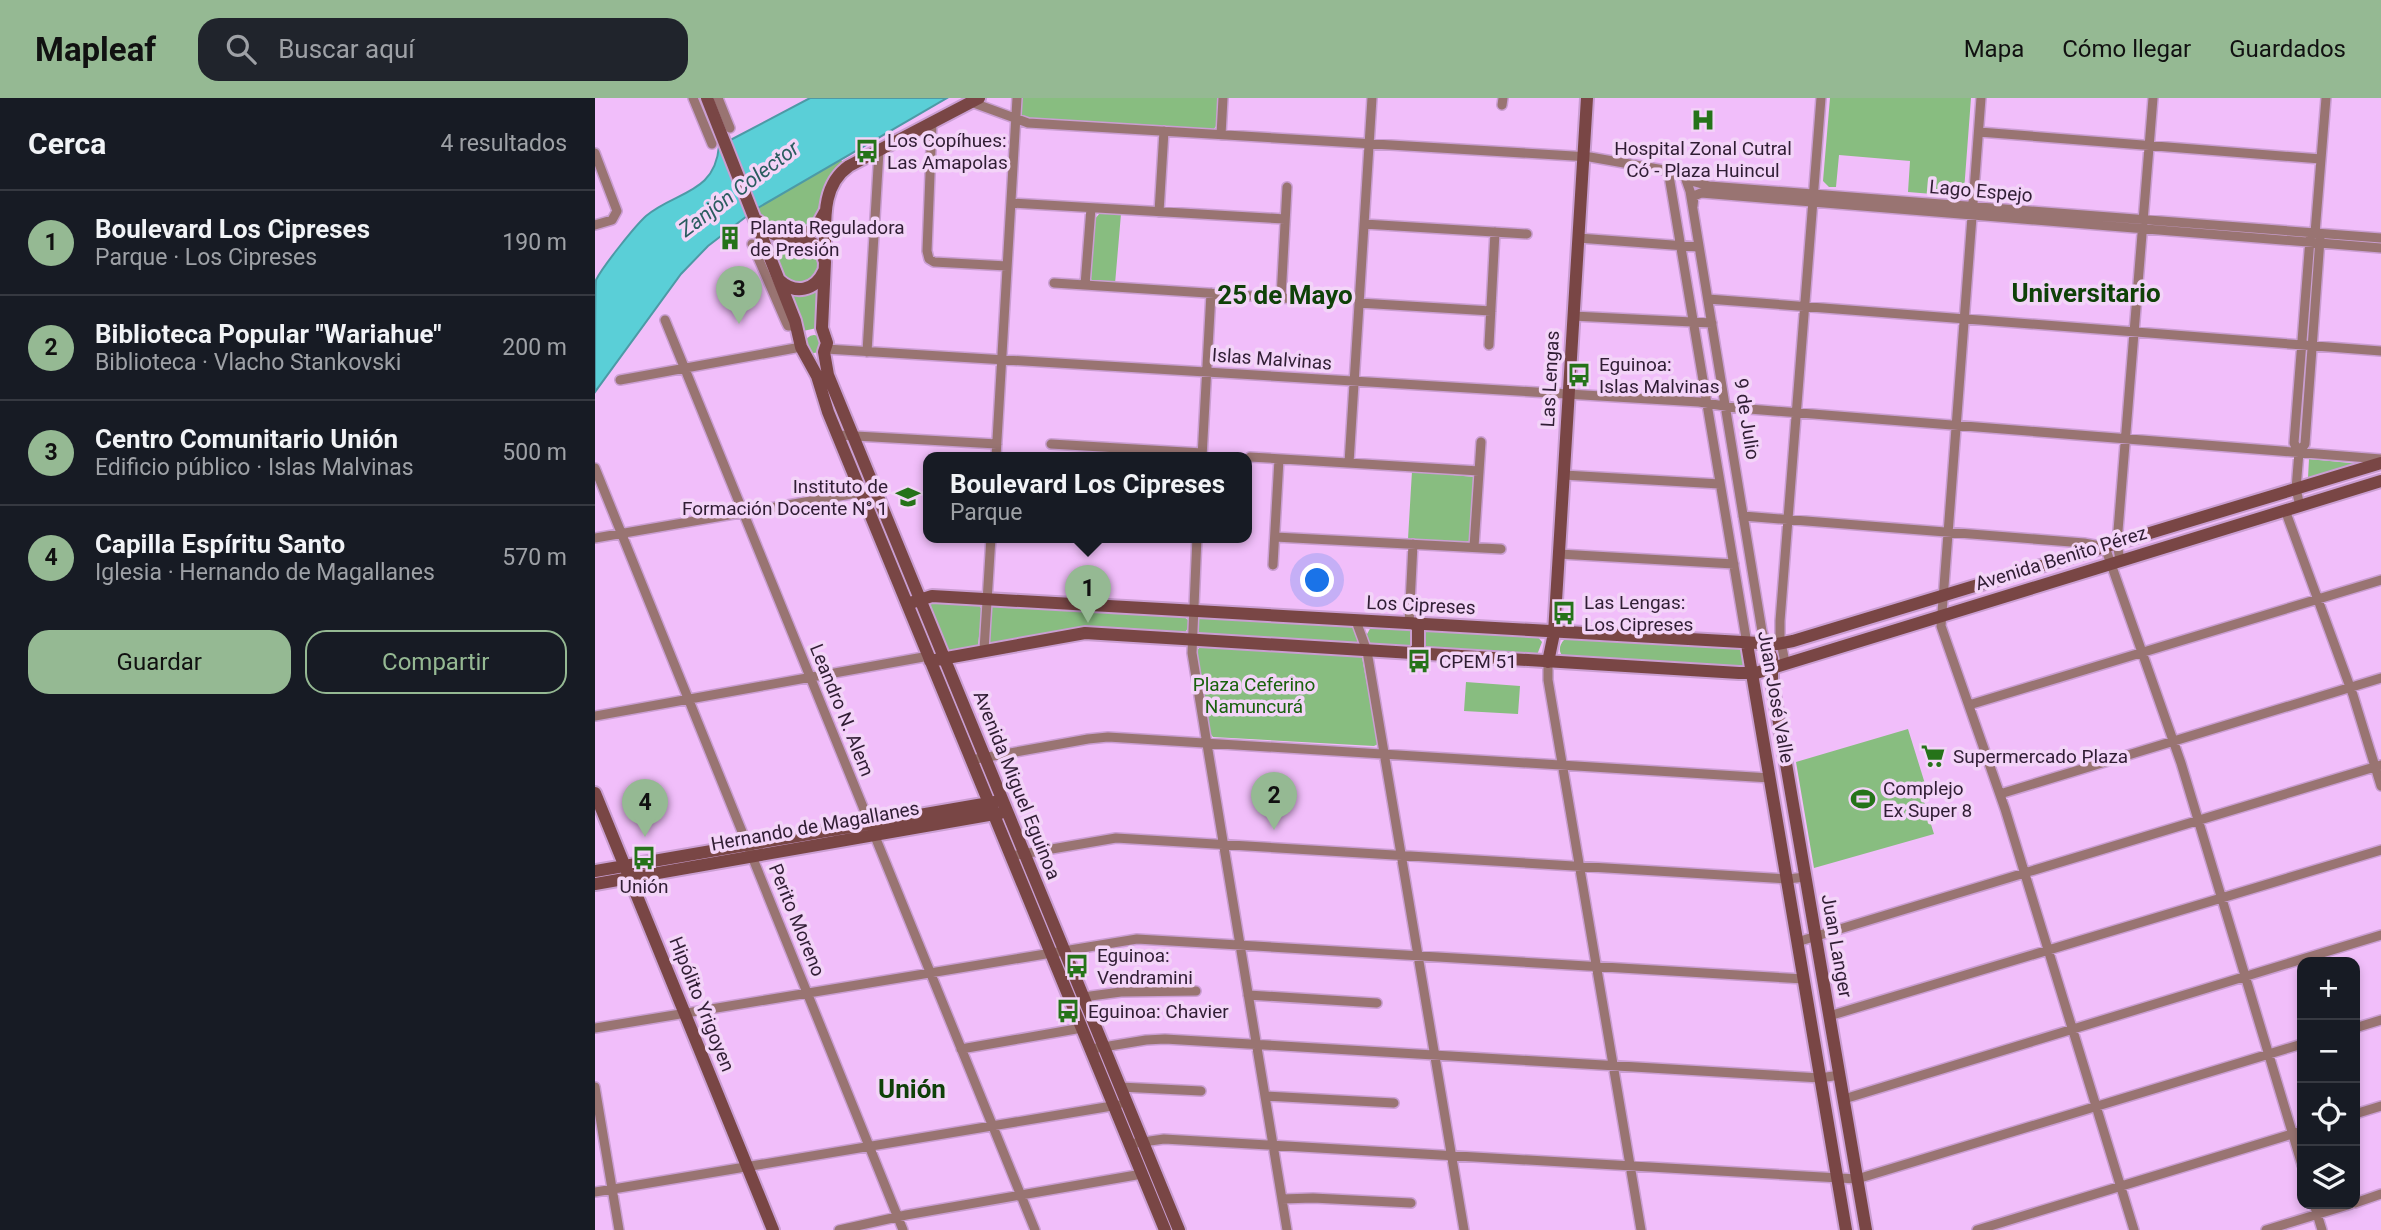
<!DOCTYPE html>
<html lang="es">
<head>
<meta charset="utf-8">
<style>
	:root { --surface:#171b24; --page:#20242c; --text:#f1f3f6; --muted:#9ea1a6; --line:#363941; --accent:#95b993 }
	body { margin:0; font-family:Roboto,sans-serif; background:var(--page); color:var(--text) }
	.controls { position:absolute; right:21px; bottom:21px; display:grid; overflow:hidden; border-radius:14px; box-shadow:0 4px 10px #0003 }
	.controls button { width:63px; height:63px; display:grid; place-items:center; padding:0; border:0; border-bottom:2px solid var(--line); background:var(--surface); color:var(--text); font:35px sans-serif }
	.you { position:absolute; left:723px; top:483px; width:24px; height:24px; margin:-18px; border:5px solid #fff; border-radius:50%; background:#1a73e8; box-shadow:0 0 0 10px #1a73e833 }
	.badge { display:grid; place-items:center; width:46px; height:46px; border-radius:50%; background:var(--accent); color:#111; font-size:23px; font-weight:700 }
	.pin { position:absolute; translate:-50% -58px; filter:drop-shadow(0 2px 4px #0008) }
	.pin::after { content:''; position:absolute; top:37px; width:24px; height:21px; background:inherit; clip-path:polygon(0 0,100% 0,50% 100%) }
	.popup { position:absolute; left:328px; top:354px; width:329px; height:91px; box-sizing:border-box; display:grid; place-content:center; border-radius:14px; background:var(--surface); filter:drop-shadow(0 2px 5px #0005); font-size:23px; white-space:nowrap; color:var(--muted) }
	.popup b { font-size:26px; color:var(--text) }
	.popup::after { content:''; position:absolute; left:50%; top:100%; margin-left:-14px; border:14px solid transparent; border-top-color:var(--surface) }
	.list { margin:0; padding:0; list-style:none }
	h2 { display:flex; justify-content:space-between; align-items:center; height:91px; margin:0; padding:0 28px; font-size:30px }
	h2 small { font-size:23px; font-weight:400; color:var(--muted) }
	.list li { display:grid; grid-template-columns:46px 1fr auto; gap:21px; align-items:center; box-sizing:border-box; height:105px; padding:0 28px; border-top:2px solid var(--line) }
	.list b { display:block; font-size:26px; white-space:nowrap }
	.list p { margin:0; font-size:23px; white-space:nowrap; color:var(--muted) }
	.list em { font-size:23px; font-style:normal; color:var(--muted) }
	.actions { display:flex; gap:14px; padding:21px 28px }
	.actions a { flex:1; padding:16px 0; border:2px solid var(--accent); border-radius:21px; text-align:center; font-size:24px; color:var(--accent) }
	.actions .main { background:var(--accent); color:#111 }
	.icon { flex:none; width:38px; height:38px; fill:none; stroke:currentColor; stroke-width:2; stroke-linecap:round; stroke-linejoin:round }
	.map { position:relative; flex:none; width:1786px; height:1132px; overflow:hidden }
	header { display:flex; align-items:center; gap:42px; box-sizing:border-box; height:98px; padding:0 35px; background:var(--accent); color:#111 }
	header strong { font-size:33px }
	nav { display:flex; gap:38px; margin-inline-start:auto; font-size:24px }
	.search { width:490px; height:63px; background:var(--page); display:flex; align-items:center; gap:18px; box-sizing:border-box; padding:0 24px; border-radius:21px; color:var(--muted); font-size:26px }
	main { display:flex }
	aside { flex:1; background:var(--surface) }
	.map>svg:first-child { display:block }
	.green { fill:#88bd80 }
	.water { fill:#5acfd7; stroke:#4d9aa6; stroke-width:2 }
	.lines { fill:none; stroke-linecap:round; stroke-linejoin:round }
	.street-casing { stroke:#ca9ed2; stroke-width:12 }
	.secondary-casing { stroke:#ca9ed2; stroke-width:16 }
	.street { stroke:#997472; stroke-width:9 }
	.secondary { stroke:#794645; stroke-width:12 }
	.labels { text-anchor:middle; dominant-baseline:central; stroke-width:7; stroke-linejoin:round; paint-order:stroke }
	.poi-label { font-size:19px; fill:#301d34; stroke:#f3d4f8; text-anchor:start }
	.street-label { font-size:19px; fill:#301d34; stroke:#f3d4f8 }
	.park-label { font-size:19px; fill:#19620d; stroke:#f3d4f8 }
	.water-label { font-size:21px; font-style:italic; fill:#2b5d60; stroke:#f3d4f8 }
	.district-label { font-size:26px; font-weight:bold; fill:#0f4108; stroke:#f3d4f8 }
</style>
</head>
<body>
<header>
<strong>Mapleaf</strong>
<div class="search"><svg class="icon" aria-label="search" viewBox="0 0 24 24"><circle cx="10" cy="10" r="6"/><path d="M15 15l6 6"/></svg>Buscar aquí</div>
<nav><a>Mapa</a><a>Cómo llegar</a><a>Guardados</a></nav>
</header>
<main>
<aside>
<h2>Cerca<small>4 resultados</small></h2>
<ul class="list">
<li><span class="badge">1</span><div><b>Boulevard Los Cipreses</b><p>Parque · Los Cipreses</p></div><em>190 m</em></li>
<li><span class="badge">2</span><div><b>Biblioteca Popular &quot;Wariahue&quot;</b><p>Biblioteca · Vlacho Stankovski</p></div><em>200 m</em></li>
<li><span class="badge">3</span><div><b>Centro Comunitario Unión</b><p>Edificio público · Islas Malvinas</p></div><em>500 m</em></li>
<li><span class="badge">4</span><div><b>Capilla Espíritu Santo</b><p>Iglesia · Hernando de Magallanes</p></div><em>570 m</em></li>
</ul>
<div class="actions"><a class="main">Guardar</a><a>Compartir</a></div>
</aside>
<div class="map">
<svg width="1786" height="1132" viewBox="0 0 1786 1132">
	<rect width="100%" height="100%" fill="#f1befa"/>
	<!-- green -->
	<path class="green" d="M425,0H624L622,27L618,32L432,21L426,16Z
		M1235,0H1376L1369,93L1362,98L1313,94L1315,63L1244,57L1241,89H1234L1228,83Z
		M246,62L249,66C239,72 232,80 228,91C222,107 226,126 206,134C199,136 190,134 183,134L165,118L161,111Z
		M505,115L526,116L520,186L497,183L496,181L499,122Z
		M183 165a21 21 0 1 1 42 0a21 21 0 1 1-42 0Z
		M225,187L222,230L208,233L193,195Z
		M210 246a9 9 0 1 1 18 0a9 9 0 1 1-18 0Z
		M1714,361L1765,366L1713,380Z
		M817,373L879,379L875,443L870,444L813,441Z
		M333,503L383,505L387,512L383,547L351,554L331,510Z
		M399,506L588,518L593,522V530L589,536L398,545L393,543L395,508Z
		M607,519L755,527L759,528L764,539L761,546L604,538L601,535V524Z
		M776,529L817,531V551L773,547L771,538Z
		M826,531L942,538L947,544L942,557L827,550Z
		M976,540L1144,550L1148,552L1151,567L1149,570L969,559C963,555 964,547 969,542Z
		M605,549L767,559L783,646L779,648L618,639L615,635L601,554Z
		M871,584L925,588L923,616L869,613Z
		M1313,631L1331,689L1325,691L1339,736L1219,770L1201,664Z"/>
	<!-- water -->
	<path class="water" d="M215,0H352L161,111L113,148L86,176L0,294C0,276 0,192 1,182C8,168 40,128 51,118C81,93 120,96 124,48Z"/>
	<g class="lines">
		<!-- street casing -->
		<g class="street-casing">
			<path id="street" d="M98,0L117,46
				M123,0L135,30
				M1386,0L1346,528L1410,711L1539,1132
				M376,4L433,25L995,59L1080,74L1100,84L1114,88L1786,140
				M907,7L908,0
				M337,25L332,153L334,161L339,164L412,168
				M1384,34L1726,61
				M626,37L628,0
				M0,55L22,113L17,122L0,127
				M1073,72L1152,546
				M1090,79L1095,93L1167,533L1171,546
				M416,105L690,121
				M1098,108L1099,98L1106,95L1786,150
				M564,114L569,33
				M769,126L932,136
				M983,140L1104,149
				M157,146L191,224L193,228H202
				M459,185L718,202
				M490,187L496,110
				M686,200L692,89
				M1113,201L1786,253
				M764,205L896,213
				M978,218L1117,225
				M70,222L440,1132
				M894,247L900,134
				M231,251L1104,304L1142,310L1786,361
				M272,254L284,53
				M25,282L206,249
				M243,337L402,346
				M456,346L607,355
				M1704,354L1710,346L1725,141
				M401,359L422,0
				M607,359L616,195
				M655,359L884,373
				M754,365L777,0
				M0,370L308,1132
				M969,377L1125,386
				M1705,408L1701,391L1704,354L1699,345L1715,141L1716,137L1720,135L1731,0
				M1690,412L1758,597L1786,688
				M1148,418L1489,445L1510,449L1586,665L1707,1067
				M602,439L597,555L692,1132
				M680,439L906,451
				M0,440L280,392
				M879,449L886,344
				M964,456L1139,466
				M1525,462L1522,445L1558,0
				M678,467L684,361
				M761,523L772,553L869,1132
				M814,526L818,446
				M389,552L396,439
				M953,564V582L1046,1132
				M1190,564L1185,540V523L1226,0
				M1374,607L1786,482
				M0,618L334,558
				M376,662L493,641L513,639L1175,680
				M1405,696L1786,580
				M416,758L521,740L1192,781L1211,779
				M1202,844L1786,667
				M653,897L782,905
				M488,899L526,894L601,893
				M1234,918L1786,752
				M0,930L542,841L1209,881
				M1760,930L1786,922
				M366,951L487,930
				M496,951L551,942L570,941L1225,980L1245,977
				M0,989L24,1132
				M525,989L606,993
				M670,998L799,1005
				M1249,1001L1786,837
				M1760,1016L1786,1008
				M534,1046L569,1041L1262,1081L1707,946
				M0,1094L523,1007
				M687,1101L718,1100L816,1105
				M1760,1105L1786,1096
				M1719,1106L1727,1132
				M244,1132L311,1117L547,1076
				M1382,1132L1707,1033
				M1671,1132L1756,1106"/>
		</g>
		<!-- secondary casing -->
		<g class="secondary-casing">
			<path id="secondary" d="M112,0L200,223L206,249L222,278L233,314L570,1132
				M163,123C185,154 220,125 230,164L227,230L232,245L229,254L233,277L584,1132
				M202,140L221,130L230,114
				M230,160C231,128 224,89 254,68L384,0
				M184,182C200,197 220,193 229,173
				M312,506L337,498L1182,546L1198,543L1786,365
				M1152,546L1251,1132
				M1171,546L1177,560V584L1271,1132
				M818,555L823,550V529L819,526
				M335,563L490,535L1144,575H1161L1786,383
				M953,564L959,535L992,0
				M0,695L178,1132
				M0,773L400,704
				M0,786L405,715"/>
		</g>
		<!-- street -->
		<use href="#street" class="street"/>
		<!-- secondary -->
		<use href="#secondary" class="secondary"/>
	</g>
	<!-- icons -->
	<defs>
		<g id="hospital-bare" transform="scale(1.89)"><path d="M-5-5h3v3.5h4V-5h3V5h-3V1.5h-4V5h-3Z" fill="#257319" stroke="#f3d4f8" stroke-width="2.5" paint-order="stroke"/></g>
		<g id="bus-bare" transform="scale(1.89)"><path d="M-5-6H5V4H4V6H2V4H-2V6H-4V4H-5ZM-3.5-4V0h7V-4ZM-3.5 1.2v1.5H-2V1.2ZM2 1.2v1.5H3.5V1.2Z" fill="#257319" stroke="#f3d4f8" stroke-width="2.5" paint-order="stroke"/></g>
		<g id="building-bare" transform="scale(1.89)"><path d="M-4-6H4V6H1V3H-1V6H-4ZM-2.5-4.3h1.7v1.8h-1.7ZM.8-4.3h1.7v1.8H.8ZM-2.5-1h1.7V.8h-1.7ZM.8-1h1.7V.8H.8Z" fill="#257319" stroke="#f3d4f8" stroke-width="2.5" paint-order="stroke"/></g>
		<g id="university-bare" transform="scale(1.89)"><path d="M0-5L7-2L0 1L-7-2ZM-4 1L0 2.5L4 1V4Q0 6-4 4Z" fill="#257319" stroke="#f3d4f8" stroke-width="2.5" paint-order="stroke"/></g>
		<g id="supermarket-bare" transform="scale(1.89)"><path d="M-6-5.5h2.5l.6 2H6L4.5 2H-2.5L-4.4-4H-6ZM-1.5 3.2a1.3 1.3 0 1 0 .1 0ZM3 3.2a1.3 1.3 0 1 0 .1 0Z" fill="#257319" stroke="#f3d4f8" stroke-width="2.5" paint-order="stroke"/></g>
		<g id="stadium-bare" transform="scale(1.89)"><path d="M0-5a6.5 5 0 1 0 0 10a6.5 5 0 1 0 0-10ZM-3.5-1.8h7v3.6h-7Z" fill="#257319" stroke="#f3d4f8" stroke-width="2.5" paint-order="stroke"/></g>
	</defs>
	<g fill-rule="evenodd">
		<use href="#hospital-bare" x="1108" y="22"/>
		<use href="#bus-bare" x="272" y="53"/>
		<use href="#building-bare" x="135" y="140"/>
		<use href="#bus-bare" x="984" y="277"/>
		<use href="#university-bare" x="313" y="399"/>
		<use href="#bus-bare" x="969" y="515"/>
		<use href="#bus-bare" x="824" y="563"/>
		<use href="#supermarket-bare" x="1338" y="658"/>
		<use href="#stadium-bare" x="1268" y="701"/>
		<use href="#bus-bare" x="49" y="760"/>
		<use href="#bus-bare" x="482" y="868"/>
		<use href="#bus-bare" x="473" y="913"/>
	</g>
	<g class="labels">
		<!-- poi labels -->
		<g class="poi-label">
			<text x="292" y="42">Los Copíhues:<tspan x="292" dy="22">Las Amapolas</tspan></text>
			<text x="1108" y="50" text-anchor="middle">Hospital Zonal Cutral<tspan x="1108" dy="22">Có - Plaza Huincul</tspan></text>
			<text x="155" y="129">Planta Reguladora<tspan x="155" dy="22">de Presión</tspan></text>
			<text x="1004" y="266">Eguinoa:<tspan x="1004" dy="22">Islas Malvinas</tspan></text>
			<text x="293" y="388" text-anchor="end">Instituto de<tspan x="293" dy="22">Formación Docente N° 1</tspan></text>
			<text x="989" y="504">Las Lengas:<tspan x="989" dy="22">Los Cipreses</tspan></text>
			<text x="844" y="563">CPEM 51</text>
			<text x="1358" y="658">Supermercado Plaza</text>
			<text x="1288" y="690">Complejo<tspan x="1288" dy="22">Ex Super 8</tspan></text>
			<text x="49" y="788" text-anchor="middle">Unión</text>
			<text x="502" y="857">Eguinoa:<tspan x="502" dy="22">Vendramini</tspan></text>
			<text x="493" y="913">Eguinoa: Chavier</text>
		</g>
		<!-- street labels -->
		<g class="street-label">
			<text transform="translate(1386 93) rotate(5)">Lago Espejo</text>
			<text transform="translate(677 261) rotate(4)">Islas Malvinas</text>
			<text transform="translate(955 281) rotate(-87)">Las Lengas</text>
			<text transform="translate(1152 321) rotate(81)">9 de Julio</text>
			<text transform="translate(1466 460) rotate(-17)">Avenida Benito Pérez</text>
			<text transform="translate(826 507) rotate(3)">Los Cipreses</text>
			<text transform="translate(1181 599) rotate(80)">Juan José Valle</text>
			<text transform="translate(247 612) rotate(68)">Leandro N. Alem</text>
			<text transform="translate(422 687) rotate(68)">Avenida Miguel Eguinoa</text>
			<text transform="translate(220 728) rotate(-10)">Hernando de Magallanes</text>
			<text transform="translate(202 822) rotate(68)">Perito Moreno</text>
			<text transform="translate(1242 848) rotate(80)">Juan Langer</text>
			<text transform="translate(107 906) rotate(68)">Hipólito Yrigoyen</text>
		</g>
		<!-- park labels -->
		<g class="park-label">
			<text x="659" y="586">Plaza Ceferino<tspan x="659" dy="22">Namuncurá</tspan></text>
		</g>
		<!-- water labels -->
		<g class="water-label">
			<text transform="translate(144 91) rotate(-37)">Zanjón Colector</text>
		</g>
		<!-- district labels -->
		<g class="district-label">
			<text x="1491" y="195">Universitario</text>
			<text x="690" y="197">25 de Mayo</text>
			<text x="317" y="991">Unión</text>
		</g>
	</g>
</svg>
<div class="controls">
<button>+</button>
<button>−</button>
<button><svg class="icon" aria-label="locate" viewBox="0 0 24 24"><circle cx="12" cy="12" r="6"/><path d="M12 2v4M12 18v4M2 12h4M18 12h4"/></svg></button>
<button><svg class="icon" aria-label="layers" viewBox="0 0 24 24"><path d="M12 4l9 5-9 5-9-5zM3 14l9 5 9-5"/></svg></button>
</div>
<div class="you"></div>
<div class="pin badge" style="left:493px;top:525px">1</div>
<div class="popup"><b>Boulevard Los Cipreses</b>Parque</div>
<div class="pin badge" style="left:679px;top:732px">2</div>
<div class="pin badge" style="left:144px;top:226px">3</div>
<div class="pin badge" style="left:50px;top:739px">4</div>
</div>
</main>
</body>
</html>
